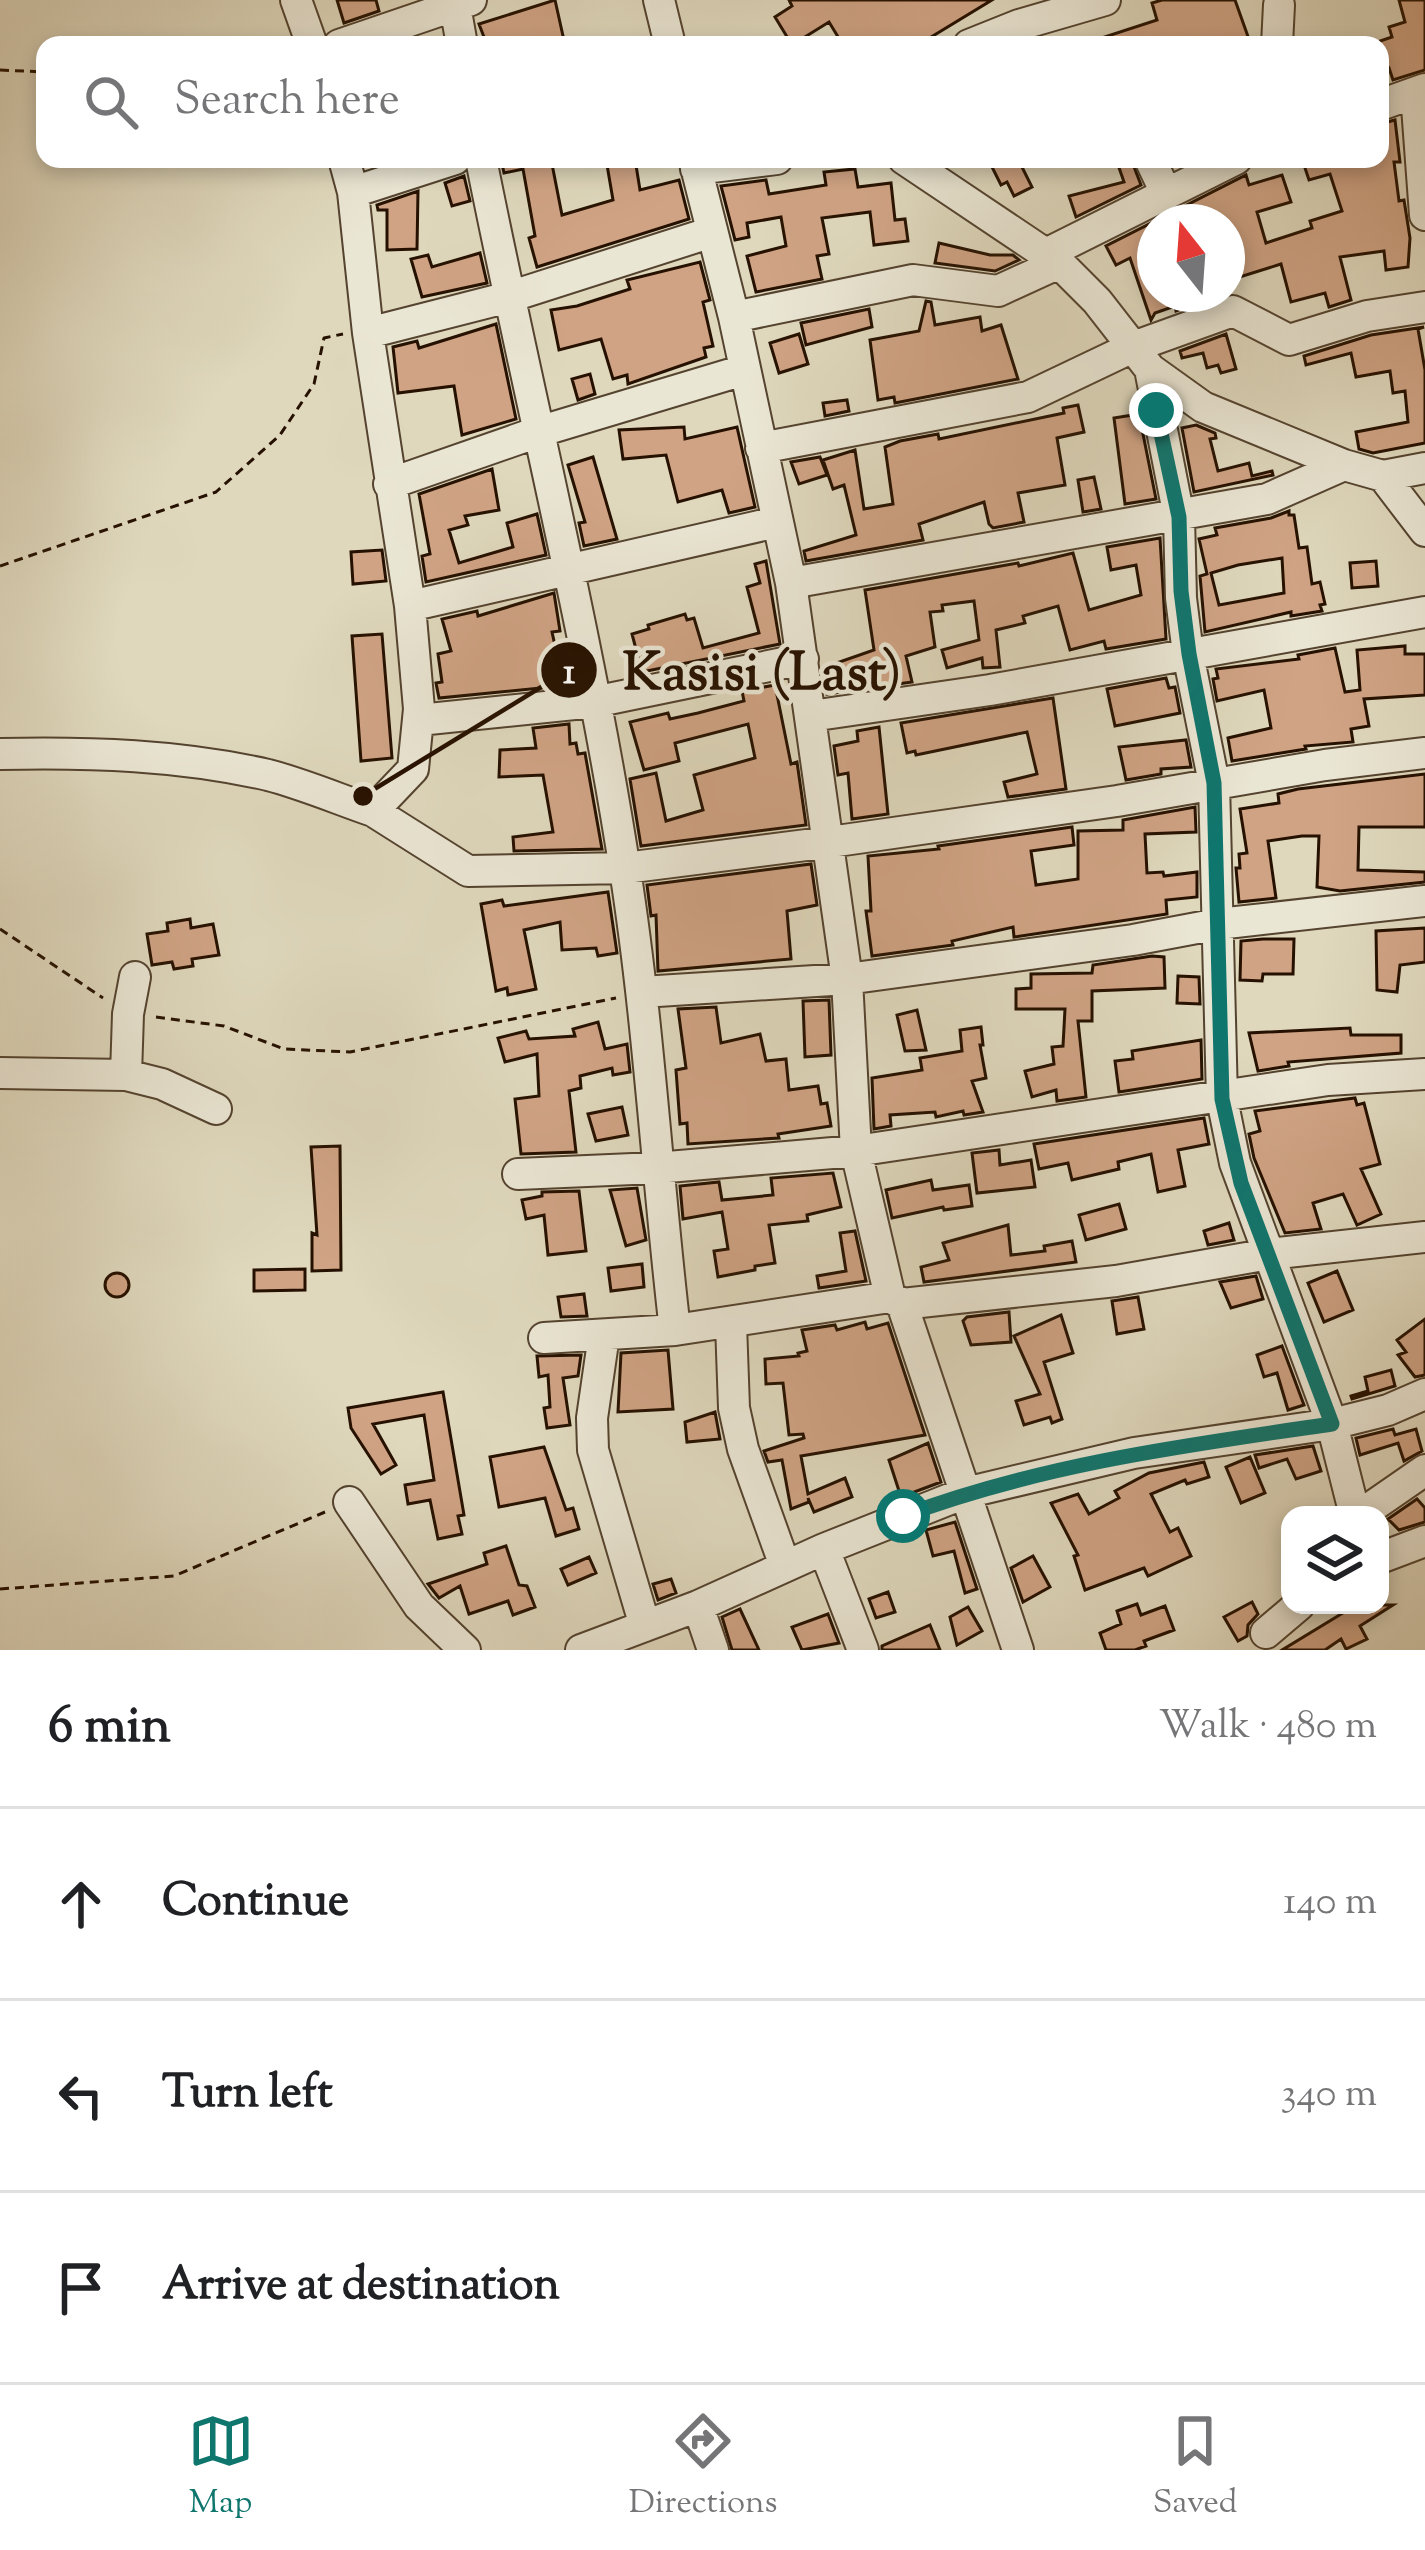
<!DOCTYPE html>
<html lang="en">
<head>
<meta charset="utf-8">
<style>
	:root { --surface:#fff; --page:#f6f6f6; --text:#202124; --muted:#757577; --line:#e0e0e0; --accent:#0f766e }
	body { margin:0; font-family:"Sorts Mill Goudy",serif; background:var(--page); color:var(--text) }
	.controls { position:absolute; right:36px; bottom:36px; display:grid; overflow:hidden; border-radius:24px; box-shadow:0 6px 18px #0003 }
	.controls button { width:108px; height:108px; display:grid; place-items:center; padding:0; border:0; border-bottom:3px solid var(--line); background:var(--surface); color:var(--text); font:60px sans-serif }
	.compass { position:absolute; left:1137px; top:204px; width:108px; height:108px; border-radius:50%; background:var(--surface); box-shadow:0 6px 18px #0003; rotate:343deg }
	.stop { position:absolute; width:36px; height:36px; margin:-27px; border:9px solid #0f766e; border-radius:50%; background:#fff }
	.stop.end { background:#0f766e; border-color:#fff; box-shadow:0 3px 12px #0008 }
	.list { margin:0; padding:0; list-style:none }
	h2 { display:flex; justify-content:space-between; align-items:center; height:156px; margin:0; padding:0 48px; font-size:51px }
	h2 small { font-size:39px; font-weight:400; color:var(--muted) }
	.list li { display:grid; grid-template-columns:78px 1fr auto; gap:36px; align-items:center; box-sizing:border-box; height:192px; padding:0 48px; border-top:3px solid var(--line) }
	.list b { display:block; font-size:45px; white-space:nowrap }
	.list em { font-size:39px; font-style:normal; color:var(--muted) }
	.icon { flex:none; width:66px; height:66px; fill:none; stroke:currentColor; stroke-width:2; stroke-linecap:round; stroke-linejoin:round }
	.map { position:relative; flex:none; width:1425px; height:1650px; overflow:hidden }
	.search { position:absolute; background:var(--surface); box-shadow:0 6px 18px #0003; left:36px; right:36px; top:36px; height:132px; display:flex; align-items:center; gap:30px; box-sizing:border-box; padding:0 42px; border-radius:24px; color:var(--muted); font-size:45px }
	.sheet { height:732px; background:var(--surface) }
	nav { display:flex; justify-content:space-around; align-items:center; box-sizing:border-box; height:168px; border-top:3px solid var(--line); background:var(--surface); font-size:33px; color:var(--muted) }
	nav a { display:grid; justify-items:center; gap:6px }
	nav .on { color:var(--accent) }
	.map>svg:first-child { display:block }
	.building { fill:#cfa384; stroke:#261100; stroke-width:3; fill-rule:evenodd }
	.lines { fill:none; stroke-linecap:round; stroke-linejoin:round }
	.minor-casing { stroke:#54432f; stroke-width:34 }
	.path { stroke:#261100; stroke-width:3; stroke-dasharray:9 6; stroke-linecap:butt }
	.minor { stroke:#eae6d4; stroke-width:30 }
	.route { stroke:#0f766e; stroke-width:15 }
	.leader { fill:none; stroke:#261100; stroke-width:4.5 }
	.callout-dot { fill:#261100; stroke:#eae6d4; stroke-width:4.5 }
	.mark-label { font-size:36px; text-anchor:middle; font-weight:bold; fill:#fff }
	.callout-label { font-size:54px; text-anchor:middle; font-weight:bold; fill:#261100; stroke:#eae6d4; stroke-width:9; stroke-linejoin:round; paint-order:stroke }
</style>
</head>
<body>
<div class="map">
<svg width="1425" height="1650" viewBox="0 0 1425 1650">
	<rect width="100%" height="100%" fill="#dfd8bd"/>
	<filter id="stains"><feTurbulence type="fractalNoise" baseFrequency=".00167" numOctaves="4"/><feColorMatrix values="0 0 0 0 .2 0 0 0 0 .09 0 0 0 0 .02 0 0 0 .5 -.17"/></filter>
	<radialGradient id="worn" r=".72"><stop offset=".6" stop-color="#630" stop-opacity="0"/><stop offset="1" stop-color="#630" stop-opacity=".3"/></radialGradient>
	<!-- building -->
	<path class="building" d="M337,0H376L379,11L344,23Z
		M555,0L565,45H487L479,24Z
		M789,0H992L918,45H843L829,22L792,45L775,17L792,6Z
		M1162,0H1235L1251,45H1089V42L1157,20L1152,3Z
		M1399,0H1425V70L1393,80L1389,68L1380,71V41L1392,37L1389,27L1405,22Z
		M1395,120L1400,162H1394L1399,201L1404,200L1410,238L1408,267L1386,270L1384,251L1340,257L1351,300L1329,307L1325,293L1291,302L1281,264L1227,281V250L1232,249L1227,222H1155V294L1217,296L1176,311L1175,306L1155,313L1151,320L1130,258L1116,265L1106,246L1246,175L1249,185L1282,175L1291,202L1257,212L1266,243L1312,228L1310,221L1342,211L1330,174L1309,180L1302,159H1380V124Z
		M501,159H551L562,215L613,200L606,159H635L640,190L679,180L689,219L537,267L529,238L535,236L523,169L504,173Z
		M988,159H1018L1032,187L1014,196L1007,182L1001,185Z
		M1116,159H1131L1141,185L1076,217L1069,196L1124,182Z
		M855,169L858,187L891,183L895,220L905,219L908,241L874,245L870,212L822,218L829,254L817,256L822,279L756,292L747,256L786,246L781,217L747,223L749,237L735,240L721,186L766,180L769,194L826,185L824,172Z
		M464,176L470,201L452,206L445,183Z
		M418,191L417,249L387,250V210H378L377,205Z
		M939,243L990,255H1013L1019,260L995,271L935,263Z
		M480,253L487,283L422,297L411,259L428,255L432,267Z
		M700,262L710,300L703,302L713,346L704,348L706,357L628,384L627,375L613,379L601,339L559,350L551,310L577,306L630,289L627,280Z
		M926,301L931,302L935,325L980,317L982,331L1001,325L1018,379L895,403L894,397L878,400L870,340L919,331Z
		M869,309L872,327L806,345L801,323Z
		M496,324L516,419L462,435L454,386L398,393L393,347L417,341L419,348Z
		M1424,327L1418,329L1425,370V443L1373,453L1359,449L1356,432L1408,422L1405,391L1393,393L1390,371L1356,377L1351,353L1306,365L1304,356L1371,335Z
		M799,334L808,364L779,373L770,343Z
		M1226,334L1236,369L1221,373L1218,365L1207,368L1203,353L1182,358L1180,351Z
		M590,374L595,394L578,400L572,379Z
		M847,400L849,411L825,416L823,403Z
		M1078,405L1084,432L1057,438L1065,485L1018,493L1024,522L993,528L989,524L984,502L919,524L923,540L806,561L804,551L856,535L844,485L833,489L823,460L855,450L864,509L893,504L885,447L900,441L938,434L939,439L1064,413L1063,408Z
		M1139,414L1156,499L1125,504L1114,418Z
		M1196,425L1215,433L1216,438L1210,439L1218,471L1249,463L1252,476L1272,471L1273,475L1194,492L1182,428Z
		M684,427L685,439L737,427L755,507L729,513L722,490L678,502L666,455L623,459L619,430Z
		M593,457L617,539L584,546L579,523L585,522L568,465Z
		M820,457L827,475L799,484L791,462Z
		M492,469L499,510L465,516L468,525L449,530L459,563L513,547L507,523L537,514L546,555L426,582L422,556L430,554L419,494Z
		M1094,477L1101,509L1083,512L1078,480Z
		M1289,511V515H1294L1299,548L1307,547L1312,584L1320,582L1325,604L1320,605L1322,611L1291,616V612L1205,632L1200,576L1207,574L1199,539L1217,535L1215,528L1271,518ZM1282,558L1284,593L1219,605L1211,573L1238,565Z
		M1160,538L1166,639L1106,649L1104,641L1070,650L1058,606L1023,616L1025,623L996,630L1000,667L983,668L982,658L947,668L942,650L979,640L974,601L942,605L943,611L930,612L935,647L906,656L912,682L827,694L825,667L874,650L865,590L1018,563L1019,566L1073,553L1089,610L1141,595L1136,565L1111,570L1107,547Z
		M382,550L386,581L353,584L351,552Z
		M766,561L780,644L642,672L632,634L649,629L648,625L685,614L687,620L694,618L703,648L759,633L747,587L760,583L755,564Z
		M1376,561L1378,586L1352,588L1350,563Z
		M554,593L560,631L552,632L560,668L569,667L571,685L439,698L436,683L442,682L438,654L451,651L442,619L477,611L478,616Z
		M382,634L392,758L361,761L352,636Z
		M1405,646V654H1425V695L1364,699L1369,726L1351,729L1353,742L1305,746L1306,749L1232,761L1228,738L1271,728L1264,690L1217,701L1213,679L1218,678L1216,669L1299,659L1298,655L1335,648L1345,692L1360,690L1357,650Z
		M1166,678L1169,688L1175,687L1180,713L1115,726L1107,689Z
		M775,685L791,764L797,762L806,825L641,846L630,779L656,773L666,821L703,810L694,775L755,758L748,724L675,743L679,761L644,770L630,722L668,713L670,719L698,713L744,701L742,691Z
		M1053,698L1066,789L1008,797L1004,782L1037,774L1027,732L916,755L915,751L907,753L901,723Z
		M569,724L570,744L576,743L578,754L585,753L602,849L514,851L513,837L553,832L543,775L499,777L500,750L536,748L533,728Z
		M879,727L888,814L852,819L848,773L838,775L834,746L858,741L857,731Z
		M1186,740L1191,767L1161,769V774L1126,780L1119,747Z
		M1425,774V827H1359L1358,870L1425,872V882L1340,891L1317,887L1319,836H1302L1268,841L1276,898L1239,902L1236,868H1240L1239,854L1247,853L1240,809L1279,803L1278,794L1298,789Z
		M1195,807L1196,832L1145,834L1147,873L1163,872L1164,876L1197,872V897L1166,900L1167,914L1014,937L1013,927L952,941L953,945L872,956L866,911H871L868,856L939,849L938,846L1072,827L1074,845L1031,851L1036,885L1078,879V831L1123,830V820Z
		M811,864L817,905L787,911L791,959L658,971L656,915L651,916L647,885Z
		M608,892L617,953L598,956L596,948L562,950L560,922L524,930L536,989L508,995L507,988L496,991L481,904L502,900L504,906Z
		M190,919L191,928L213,924L219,955L192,959L193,966L174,969L172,962L152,965L147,934L168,931L167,923Z
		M1425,928V962L1400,965L1397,992L1377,990L1376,931Z
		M1263,939H1294L1293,974H1263L1262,981L1240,980L1241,941Z
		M1152,956L1164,957L1165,988L1092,991V1021H1078L1086,1097L1057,1101L1056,1090L1032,1097L1025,1071L1054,1064L1052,1047L1063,1046L1065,1009H1016V989L1031,988V974L1092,973L1093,965Z
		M1178,976L1199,977L1200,1004L1177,1003Z
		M829,1000L831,1055L805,1057L803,1001Z
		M716,1007L721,1043L760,1034L766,1061L786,1059L789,1090L818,1086L821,1104L827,1103L831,1126L778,1134L779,1138L688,1144L687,1123L680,1124L676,1070L686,1068L678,1009Z
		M917,1010L926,1050L905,1051L897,1015Z
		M598,1022L605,1049L627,1044L630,1072L613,1075L612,1068L580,1076L581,1088L569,1091L576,1152L521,1154L515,1099L539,1096L537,1054L505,1062L498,1038L526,1031L529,1039L575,1036L573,1029Z
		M981,1027L983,1045H980L986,1078L972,1081L983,1112L964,1115L963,1111L936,1117L935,1112L890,1115L891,1126L874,1129L872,1078L922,1070L920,1058L962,1051L960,1030Z
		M1350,1028L1351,1035H1401V1053L1288,1062L1289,1066L1258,1071L1249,1033Z
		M1201,1040L1202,1079L1119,1092L1115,1061L1133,1059L1132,1051Z
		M1355,1098L1357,1105L1364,1103L1380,1164L1361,1169L1381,1214L1357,1225L1343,1194L1313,1203L1321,1229L1285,1233L1254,1158L1249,1134L1260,1131L1255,1111Z
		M622,1107L628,1135L596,1141L588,1114Z
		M1204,1118L1209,1144L1178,1150L1185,1186L1158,1192L1151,1154L1118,1162L1119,1169L1072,1180L1068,1163L1039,1169L1034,1144Z
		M340,1146L341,1270L312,1271V1233L317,1235L311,1147Z
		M999,1150L1000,1165L1031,1160L1035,1187L977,1193L972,1153Z
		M833,1173L841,1207L807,1215L808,1221L769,1225L775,1263L755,1266V1270L718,1277L714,1251L728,1249L722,1212L683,1219L680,1186L719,1182L722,1200L773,1195L771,1178Z
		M931,1180L933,1190L969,1185L972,1206L944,1210L943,1207L892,1218L886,1190Z
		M637,1188L646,1240L626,1246L610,1190Z
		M579,1191L586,1251L548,1255L544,1215L526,1219L522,1200L542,1196V1192Z
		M1119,1204L1126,1229L1086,1240L1079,1215Z
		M1229,1223L1234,1240L1208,1245L1204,1231Z
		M1008,1225L1011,1255L1045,1251L1044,1246L1072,1241L1076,1262L924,1282L921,1267L949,1260L943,1243Z
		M855,1231L866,1281L819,1288L817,1276L846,1271L840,1233Z
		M642,1264L644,1287L611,1291L608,1268Z
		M305,1269V1290L254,1291V1270Z
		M1337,1271L1353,1310L1324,1322L1308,1283Z
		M105 1285a12 12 0 1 1 24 0a12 12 0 1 1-24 0Z
		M1256,1276L1263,1299L1231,1308L1220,1282Z
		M584,1294L587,1316L561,1317L558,1297Z
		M1138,1297L1144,1329L1117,1334L1112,1301Z
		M1009,1312L1011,1342L971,1345L963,1321L967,1317Z
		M1061,1315L1073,1353L1044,1362L1062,1419L1052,1423L1050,1417L1024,1425L1016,1401L1040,1394L1014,1336Z
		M1425,1319V1375L1415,1377L1398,1355L1406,1352L1397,1340Z
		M865,1322L867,1329L888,1323L925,1435L801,1456L808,1494L845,1478L852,1497L814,1512L808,1498L809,1502L791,1509L782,1460L768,1462L764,1451L804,1438L803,1434L789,1435L783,1383L766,1384L765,1359L799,1356L798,1353L807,1351L802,1330L835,1325L837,1330Z
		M1282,1346L1304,1405L1288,1410L1277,1373L1264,1377L1257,1355Z
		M668,1350L673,1409L618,1412L621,1353Z
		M581,1355L578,1376L563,1378L570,1425L547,1428L544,1408L550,1407L548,1375L539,1377L537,1356Z
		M1391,1370L1395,1386L1352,1399L1351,1396L1368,1391L1365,1377Z
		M443,1392L464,1515L458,1516L462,1534L438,1539L430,1500L408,1504L405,1485L434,1480L424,1415L373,1424L396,1465L381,1474L351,1428L348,1408Z
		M715,1412L720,1439L687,1442L685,1422Z
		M1393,1429L1395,1435L1416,1429L1422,1451L1404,1461L1398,1443L1360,1455L1356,1438Z
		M928,1443L941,1482L901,1497L889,1460Z
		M1313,1446L1321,1471L1296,1479L1287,1459L1259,1468L1255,1455Z
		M544,1447L566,1510L573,1508L579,1529L556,1536L545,1498L499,1507L490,1457Z
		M1250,1457L1265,1493L1241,1503L1226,1467Z
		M1204,1462L1209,1477L1187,1484L1185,1480L1151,1494L1170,1532L1178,1528L1191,1556L1148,1576L1144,1568L1085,1590L1074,1556L1078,1555L1051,1503L1078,1494L1089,1514L1119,1498L1115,1491L1149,1473Z
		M1417,1499L1425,1508V1522L1399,1530L1388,1519Z
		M955,1522L977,1589L965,1593L954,1551L933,1556L926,1530Z
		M506,1546L519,1585L527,1586L535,1607L513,1615L508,1601L469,1614L460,1586L439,1598L428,1584L487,1564L484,1553Z
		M1033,1556L1050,1587L1023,1602L1011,1568Z
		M589,1557L596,1573L568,1585L561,1569Z
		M671,1579L676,1593L658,1600L653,1584Z
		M888,1592L895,1612L876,1618L869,1599Z
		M1252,1602L1258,1614L1248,1625L1247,1636L1238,1641L1224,1617Z
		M1137,1604L1141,1615L1165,1606L1174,1630L1144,1641L1146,1646L1135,1650H1106L1100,1633L1121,1624L1117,1611Z
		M1356,1605H1393L1360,1626L1367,1639L1346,1649L1341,1639L1325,1650H1282Z
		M968,1607L982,1631L957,1645L950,1617Z
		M740,1609L759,1650H732L722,1617Z
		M828,1614L839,1643L802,1650L792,1627Z
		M930,1625L940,1650H882V1646Z"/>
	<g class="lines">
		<!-- minor casing -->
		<g class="minor-casing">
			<path id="minor" d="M296,0L312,45
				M454,0L462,45
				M659,0L670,45
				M339,45L471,0
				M969,45L1019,25L1105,0
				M1277,45L1279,5
				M1416,93L1425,215
				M1380,105L1425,89
				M481,159C528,396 588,631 625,870C649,1023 657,1177 675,1330L890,1297L902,1304L1116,1281L1269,1254L1425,1237
				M694,159L734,317L791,583L847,979L856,1151L890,1297
				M904,159L1059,263L1097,301L1150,369L1203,407L1344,465L1383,476L1425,468
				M1150,159L1166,193
				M696,169L777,159
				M353,192L455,159
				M1046,254L1236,159
				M734,317L913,280L998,291L1059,263
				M368,333L509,297L712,232
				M1150,369L1179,517L1181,598L1188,654L1214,783L1222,1099L1235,1163L1332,1424L1355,1515
				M761,448L1028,397L1133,347L1233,311L1289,340L1367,316L1425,307
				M1383,476L1425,531
				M389,484L541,431L744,370
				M791,583L1267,499L1344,465
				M410,606L777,522
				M811,716L990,690L1425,612
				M419,720L594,702L803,659
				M0,754C90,752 180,755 268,775C303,784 338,799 373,811L413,769L419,709L410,606L368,333L353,192L344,159
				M373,811L468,871L625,868L830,842L1117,801L1325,765L1425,753
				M642,992L847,979L1133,940L1218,924L1425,901
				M0,1073L126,1075L162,1084L216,1109
				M126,1075L128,1014L135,977
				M518,1174L656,1168L856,1151L1328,1080L1425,1074
				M902,1304L1018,1650
				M731,1324L734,1408L743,1449L785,1566
				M604,1335L592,1418L593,1450L645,1626
				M544,1338L675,1330
				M349,1502L419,1606L465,1650
				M1360,1515L1425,1470
				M824,1549L863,1650
				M1380,1558L1425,1541
				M698,1606L713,1650
				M1266,1633L1299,1605
				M581,1650L698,1606L824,1549L965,1493L1134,1453L1332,1424L1388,1410L1425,1394"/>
		</g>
		<!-- path -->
		<path class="path" d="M0,70L45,72
			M0,566L216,492L280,435L314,384L324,338L343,334
			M0,929L103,998
			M156,1017L224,1026L284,1049L350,1052L616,998
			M0,1589L174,1576L325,1512"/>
		<!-- minor -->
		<use href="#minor" class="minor"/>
	</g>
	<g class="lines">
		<!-- route -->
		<path class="route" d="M903,1516C1042,1464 1187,1445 1332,1424L1241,1183L1222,1099L1214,783L1189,654L1181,591L1179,517L1156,410"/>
	</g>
	<!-- callouts -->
	<path class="leader" d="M363 796L569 670"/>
	<g class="callout-dot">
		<circle cx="363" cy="796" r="12"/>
		<circle cx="569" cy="670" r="30"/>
	</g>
	<g class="mark-label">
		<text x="569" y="683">1</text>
	</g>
	<g class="callout-label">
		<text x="762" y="689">Kasisi (Last)</text>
	</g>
	<rect width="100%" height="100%" filter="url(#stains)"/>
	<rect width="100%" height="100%" fill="url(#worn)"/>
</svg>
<div class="controls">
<button><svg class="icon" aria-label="layers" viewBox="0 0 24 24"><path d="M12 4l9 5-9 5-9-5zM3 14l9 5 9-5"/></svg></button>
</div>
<svg class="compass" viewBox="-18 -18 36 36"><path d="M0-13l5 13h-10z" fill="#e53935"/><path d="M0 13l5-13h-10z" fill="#757577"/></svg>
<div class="stop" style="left:903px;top:1516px"></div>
<div class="stop end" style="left:1156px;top:410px"></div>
<div class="search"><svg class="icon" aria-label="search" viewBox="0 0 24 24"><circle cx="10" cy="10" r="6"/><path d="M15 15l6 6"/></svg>Search here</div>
</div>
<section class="sheet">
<h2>6 min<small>Walk · 480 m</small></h2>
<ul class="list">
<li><svg class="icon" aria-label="ahead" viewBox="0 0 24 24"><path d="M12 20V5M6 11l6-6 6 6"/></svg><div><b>Continue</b></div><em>140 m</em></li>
<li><svg class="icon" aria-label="left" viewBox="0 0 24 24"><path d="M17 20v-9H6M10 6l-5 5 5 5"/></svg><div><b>Turn left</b></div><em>340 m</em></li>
<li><svg class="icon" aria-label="arrive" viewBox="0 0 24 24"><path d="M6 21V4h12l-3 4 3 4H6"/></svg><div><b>Arrive at destination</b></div></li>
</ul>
</section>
<nav>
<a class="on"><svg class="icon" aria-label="map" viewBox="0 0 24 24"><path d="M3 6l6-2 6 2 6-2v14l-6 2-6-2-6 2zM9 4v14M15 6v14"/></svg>Map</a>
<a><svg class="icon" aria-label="directions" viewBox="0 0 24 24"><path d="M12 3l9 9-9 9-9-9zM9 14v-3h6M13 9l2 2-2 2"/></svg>Directions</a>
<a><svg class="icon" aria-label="saved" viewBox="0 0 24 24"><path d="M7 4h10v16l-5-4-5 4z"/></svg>Saved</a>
</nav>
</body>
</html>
